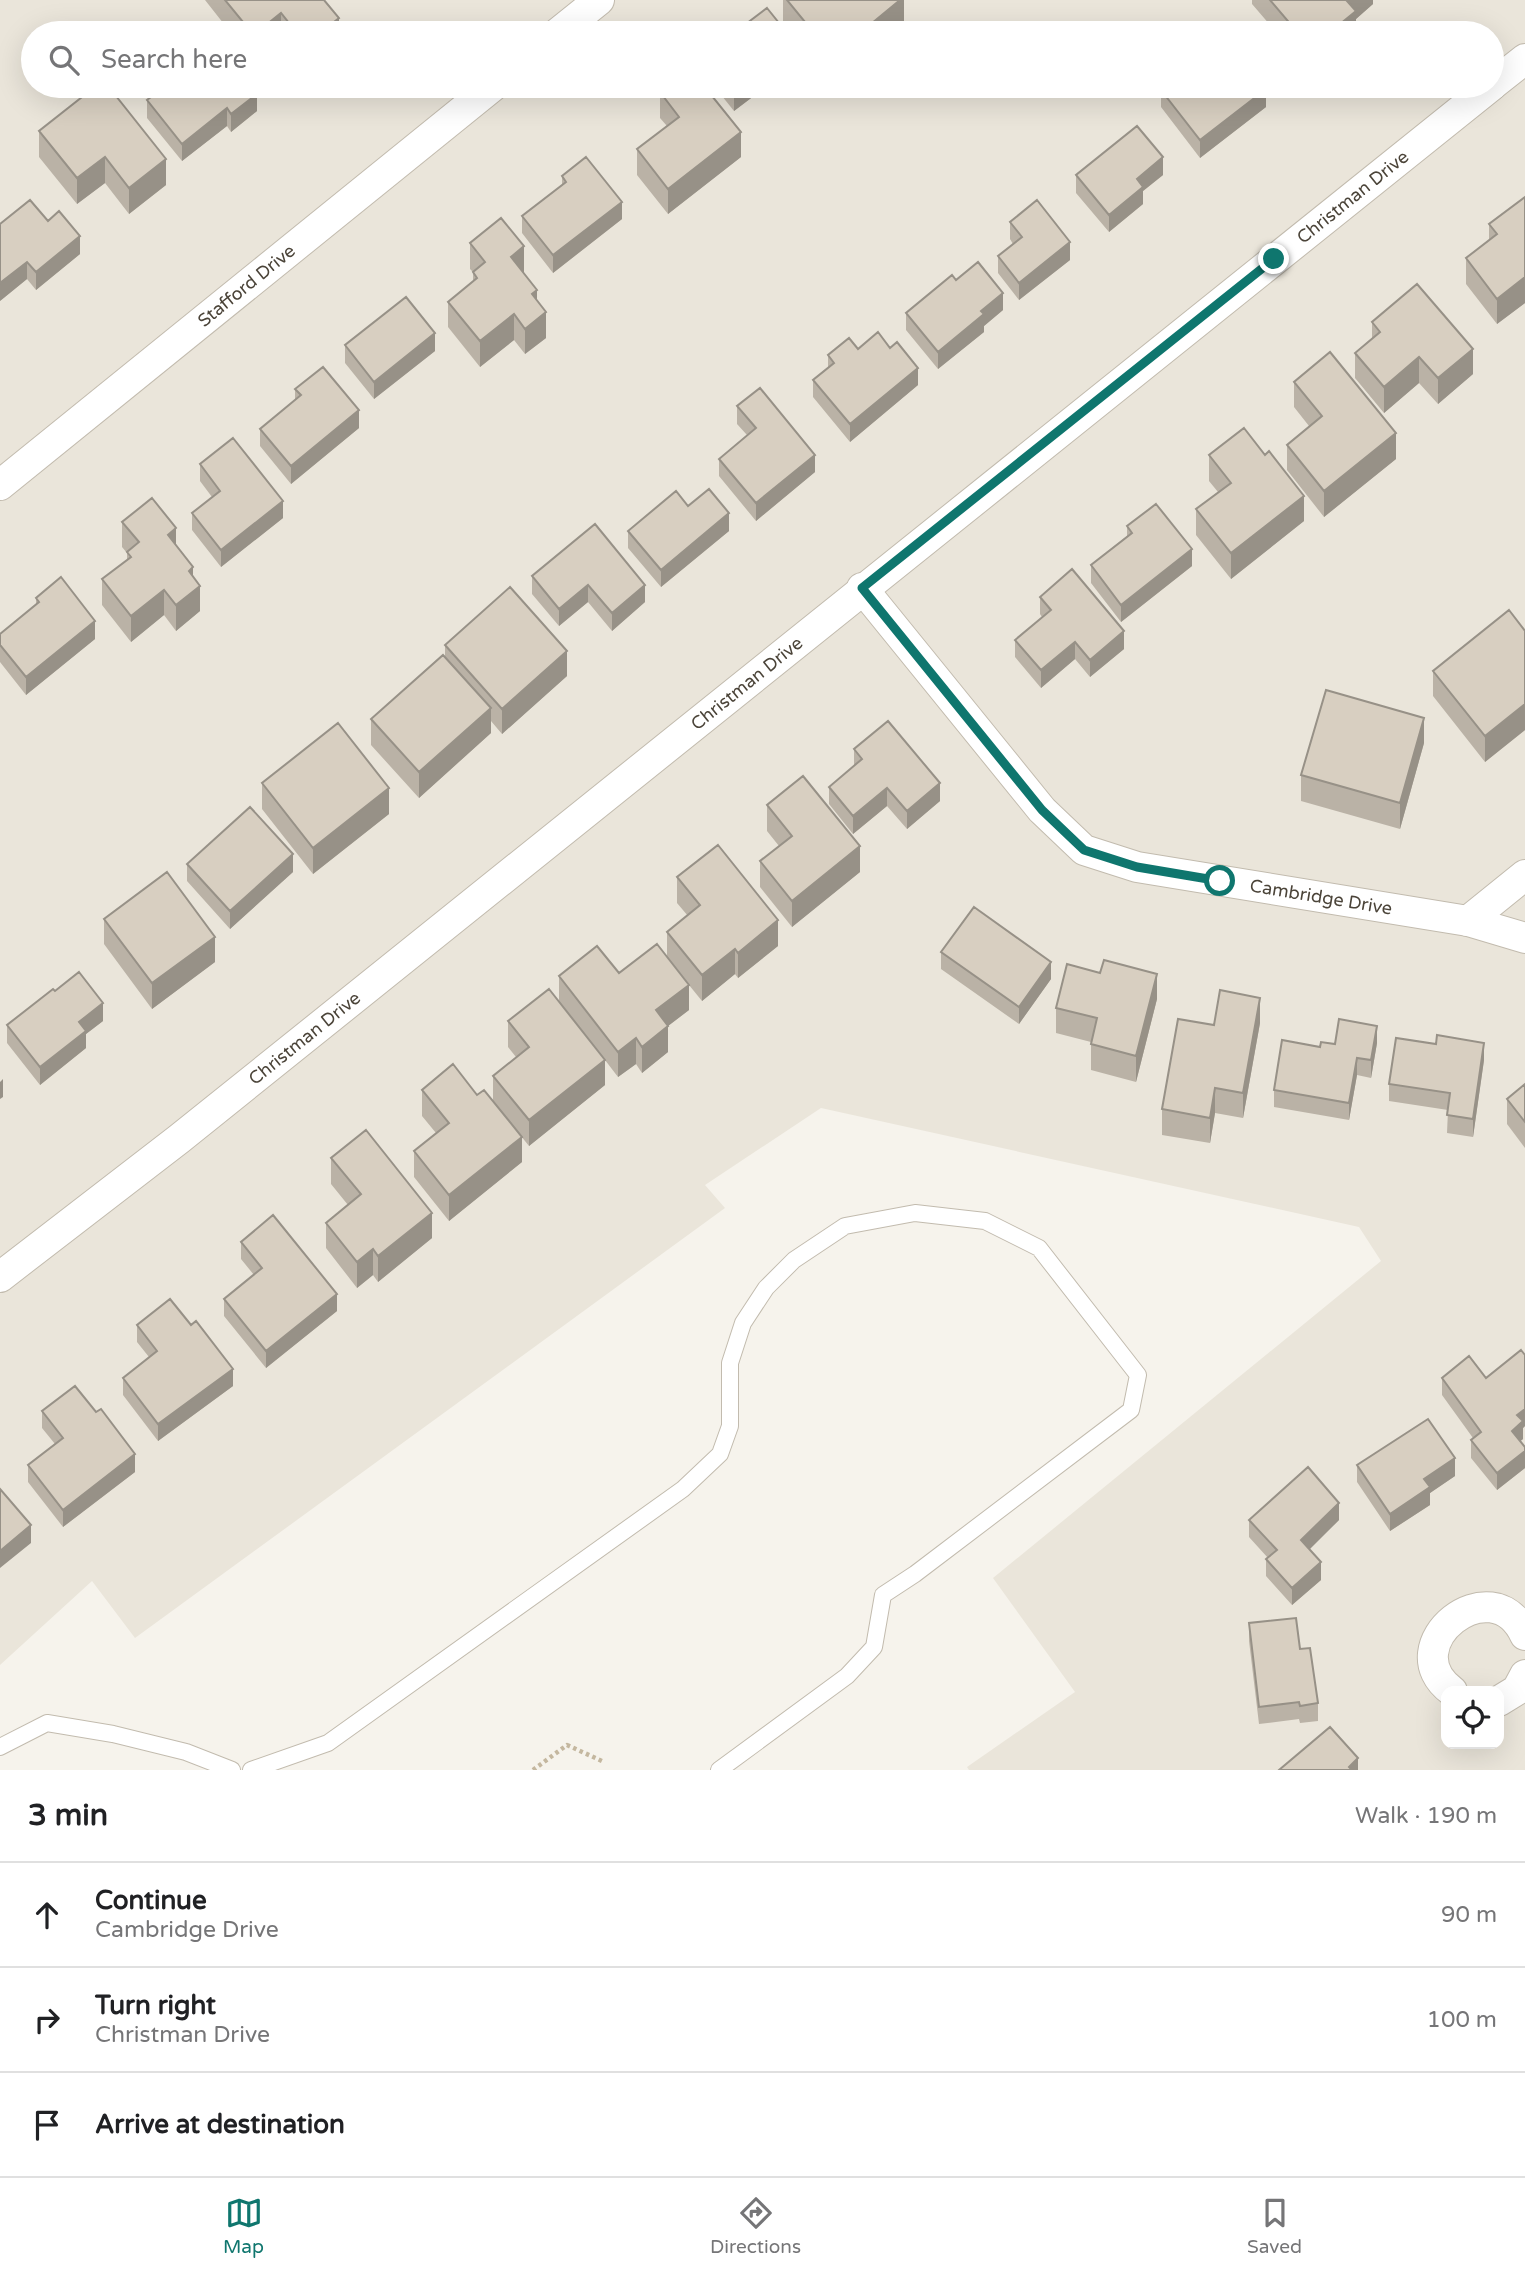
<!DOCTYPE html>
<html lang="en">
<head>
<meta charset="utf-8">
<style>
	:root { --surface:#fff; --page:#f6f6f6; --text:#202124; --muted:#757577; --line:#e0e0e0; --accent:#0f766e }
	body { margin:0; font-family:"Varela Round",sans-serif; background:var(--page); color:var(--text) }
	.controls { position:absolute; right:21px; bottom:21px; display:grid; overflow:hidden; border-radius:14px; box-shadow:0 7px 28px #0002 }
	.controls button { width:63px; height:63px; display:grid; place-items:center; padding:0; border:0; border-bottom:2px solid var(--line); background:var(--surface); color:var(--text); font:35px sans-serif }
	.stop { position:absolute; width:21px; height:21px; margin:-16px; border:5px solid #0f766e; border-radius:50%; background:#fff }
	.stop.end { background:#0f766e; border-color:#fff; box-shadow:0 2px 7px #0008 }
	.list { margin:0; padding:0; list-style:none }
	h2 { display:flex; justify-content:space-between; align-items:center; height:91px; margin:0; padding:0 28px; font-size:30px }
	h2 small { font-size:23px; font-weight:400; color:var(--muted) }
	.list li { display:grid; grid-template-columns:46px 1fr auto; gap:21px; align-items:center; box-sizing:border-box; height:105px; padding:0 28px; border-top:2px solid var(--line) }
	.list b { display:block; font-size:26px; white-space:nowrap }
	.list p { margin:0; font-size:23px; white-space:nowrap; color:var(--muted) }
	.list em { font-size:23px; font-style:normal; color:var(--muted) }
	.icon { flex:none; width:38px; height:38px; fill:none; stroke:currentColor; stroke-width:2; stroke-linecap:round; stroke-linejoin:round }
	.map { position:relative; flex:none; width:1525px; height:1770px; overflow:hidden }
	.search { position:absolute; background:var(--surface); box-shadow:0 7px 28px #0002; left:21px; right:21px; top:21px; height:77px; display:flex; align-items:center; gap:18px; box-sizing:border-box; padding:0 24px; border-radius:38px; color:var(--muted); font-size:26px }
	.sheet { height:406px; background:var(--surface) }
	nav { display:flex; justify-content:space-around; align-items:center; box-sizing:border-box; height:98px; border-top:2px solid var(--line); background:var(--surface); font-size:19px; color:var(--muted) }
	nav a { display:grid; justify-items:center; gap:4px }
	nav .on { color:var(--accent) }
	.map>svg:first-child { display:block }
	.residential { fill:#eae5da; fill-rule:evenodd }
	.lines { fill:none; stroke-linecap:round; stroke-linejoin:round }
	.lane-casing { stroke:#c2bbae; stroke-width:18 }
	.street-casing { stroke:#c2bbae; stroke-width:32 }
	.path { stroke:#c4b79f; stroke-width:4.5; stroke-dasharray:3.5 3.5; stroke-linecap:butt }
	.lane { stroke:#fff; stroke-width:16 }
	.street { stroke:#fff; stroke-width:30 }
	.wall { fill:#bab2a6 }
	.shaded-wall { fill:#979187 }
	.building { fill:#d8cfc1; stroke:#979187; stroke-width:2 }
	.route { stroke:#0f766e; stroke-width:9 }
	.labels { text-anchor:middle; dominant-baseline:central; stroke-width:7; stroke-linejoin:round; paint-order:stroke }
	.street-label { font-size:18px; fill:#4b4439; stroke:#fff }
</style>
</head>
<body>
<div class="map">
<svg width="1525" height="1770" viewBox="0 0 1525 1770">
	<rect width="100%" height="100%" fill="#f6f3ec"/>
	<!-- residential -->
	<path class="residential" d="M0,0H1525V1770H969L967,1767L1075,1692L993,1578L1381,1261L1359,1227L821,1108L705,1185L725,1208L135,1638L92,1581L0,1665ZM33,33H1492V86H33ZM1446,1691H1499V1744H1446Z"/>
	<g class="lines">
		<!-- lane casing -->
		<g class="lane-casing">
			<path id="lane" d="M0,1747L47,1723L113,1734L186,1752L232,1770
				M251,1770L328,1743L683,1489L720,1454L730,1426V1363L743,1323L766,1288L794,1260L845,1226L915,1213L985,1221L1039,1248L1138,1375L1131,1410L915,1574L883,1595L874,1647L847,1676L719,1770"/>
		</g>
		<!-- street casing -->
		<g class="street-casing">
			<g id="street">
				<path d="M558,33L599,0"/>
				<path d="M1492,85L1525,59"/>
				<path id="s1" d="M0,485L493,86"/>
				<path id="s2" d="M862,588L1042,810L1084,850L1137,867L1468,921L1525,938"/>
				<path d="M1468,921L1525,875"/>
				<path id="s3" d="M0,1277L179,1139L1491,86"/>
				<path d="M1452,1691C1391,1646 1492,1564 1525,1635"/>
				<path d="M1499,1701L1517,1690L1525,1675"/>
			</g>
		</g>
		<!-- path -->
		<path class="path" d="M533,1770L567,1745L602,1761"/>
		<!-- lane -->
		<use href="#lane" class="lane"/>
		<!-- street -->
		<use href="#street" class="street"/>
	</g>
	<!-- wall -->
	<path class="wall" d="M205,0H324L339,33H231Z
		M783,0H904V22L891,33H793L783,21Z
		M1252,0H1373V4L1356,19V33H1277L1252,4Z
		M714,86H767L734,111Z
		M1161,90L1266,107L1200,158L1161,107Z
		M660,92L741,157L668,214L637,175V149L667,126L660,118Z
		M147,100L257,111L231,132L227,126L182,161L147,118Z
		M39,131L166,159V185L129,214L105,183L77,204L39,157Z
		M1076,175H1163L1143,191V204L1109,232L1076,193Z
		M562,176L622,219L553,273L522,233V216L562,185Z
		M1525,197V303L1497,324L1466,284V258L1489,241V224Z
		M48,221L80,254L36,290L27,279L0,301Z
		M1010,222L1070,260L1019,300L998,273V256L1013,244L1010,239Z
		M470,243L524,272L523,273L537,301L546,338L525,354L514,340L480,367L448,327V302L473,282V272L470,269Z
		M956,280L1003,310L984,326V332L938,369L906,330V313Z
		M1372,322L1473,374L1438,404L1419,383L1384,413L1355,378V353L1372,338Z
		M345,345L435,351L374,399L345,363Z
		M858,349L918,385L850,442L813,397V380L828,368V355Z
		M1294,382L1396,459L1324,517L1287,470V445L1309,426L1294,407Z
		M295,389L359,428L291,484L260,446V429L295,400Z
		M737,406L815,472L756,521L719,476V459L747,435L737,424Z
		M1209,455L1304,521L1231,579L1196,535V509L1218,492L1209,481Z
		M200,464L283,518L221,567L192,530V513L212,497L200,481Z
		M688,506L729,531L661,587L628,548V531Z
		M122,522L176,545L193,577L200,611L176,631L164,615L131,642L102,605V579L127,560V553L122,547Z
		M595,524L645,602L612,631L588,602L559,626L532,594V576Z
		M1127,526L1192,566L1121,622L1091,583V565L1127,536Z
		M1040,597L1124,649L1090,677L1075,659L1041,688L1015,657V640L1042,617L1040,614Z
		M36,598L95,639L26,695L0,662V634L36,605Z
		M1525,631V730L1485,762L1433,696V671Z
		M445,645L567,676L502,734L491,721V733L419,798L371,745V719L445,657Z
		M1424,743L1400,829L1301,801V775Z
		M854,749L940,801L907,829L887,806L853,834L829,804V787L854,766Z
		M262,783L389,814L313,874L262,809Z
		M767,805L860,872L792,927L760,887V861L779,846L767,831Z
		M187,864L293,872L230,929L187,881Z
		M677,877L778,946L738,978L735,974L702,1001L689,985V1010L668,1026V1052L642,1073L636,1064L618,1077L605,1060V1085L529,1146L493,1101V1076L516,1057L508,1047V1021L559,1001V976L619,973L667,957V932L688,916L677,903Z
		M104,919L215,962L152,1009L104,944Z
		M941,952L1051,979L1019,1024L941,969Z
		M55,991L103,1021L86,1034V1048L40,1085L7,1043V1025Z
		M1157,999L1136,1082L1091,1070V1042L1056,1033V1008Z
		M1260,1023L1243,1118L1215,1113L1210,1143L1162,1135V1109L1214,1025Z
		M1377,1043L1371,1078L1357,1075L1349,1120L1274,1107V1090L1320,1047L1335,1044Z
		M1484,1060L1473,1137L1447,1133L1448,1110L1389,1101V1084Z
		M1525,1084V1148L1507,1124V1099Z
		M422,1090L522,1162L449,1221L414,1177V1151L436,1133L422,1116Z
		M331,1158L432,1238L378,1282L373,1275L357,1288L326,1248V1223L348,1205L331,1184Z
		M241,1242L337,1311L266,1368L224,1316V1299L254,1275L241,1259Z
		M137,1325H191L233,1386L158,1441L123,1395V1378L149,1357L137,1342Z
		M1525,1355V1426L1523,1428V1439L1520,1441L1525,1447V1468L1497,1490L1471,1458V1440L1473,1438L1442,1395V1378H1486Z
		M42,1411L135,1472L63,1527L28,1482V1465L55,1444L42,1428Z
		M1357,1465L1455,1476L1430,1493V1505L1390,1531L1357,1482Z
		M1249,1520H1339L1309,1549L1321,1580L1292,1605L1266,1576V1559L1268,1558L1249,1537Z
		M1249,1623L1300,1649L1318,1703V1721L1300,1723L1299,1719L1259,1724L1249,1641Z"/>
	<!-- shaded-wall -->
	<path class="shaded-wall" d="M900,0H904V22L891,33H860Z
		M1348,0H1373V4L1356,19V33H1329Z
		M281,13V33H256Z
		M339,18V33H320Z
		M744,86H767L734,111V94Z
		M1266,89V107L1200,158V140Z
		M257,94V111L231,132V114Z
		M227,108V126L182,161V144Z
		M741,132V157L668,214V189Z
		M105,157V183L77,204V178Z
		M1163,157V175L1143,191V204L1109,232V215L1137,179Z
		M166,159V185L129,214V188Z
		M622,202V219L553,273V255Z
		M80,236V254L36,290V272Z
		M1070,242V260L1019,300V283Z
		M524,246V272L511,283V257Z
		M27,262V279L0,301V283Z
		M1525,277V303L1497,324V299Z
		M537,290V316L532,294Z
		M1003,293V310L984,326V332L938,369V352L981,311Z
		M546,312V338L525,354V329Z
		M514,314V340L480,367V341Z
		M435,333V351L374,399V382Z
		M1473,349V374L1438,404V378Z
		M1419,357V383L1384,413V387Z
		M918,368V385L850,442V424Z
		M359,410V428L291,484V466Z
		M1396,433V459L1324,517V491Z
		M815,455V472L756,521V503Z
		M1304,496V521L1231,579V553Z
		M283,501V518L221,567V550Z
		M729,513V531L661,587V570Z
		M176,528V554L168,535Z
		M1192,549V566L1121,622V605Z
		M193,567V591L200,586V611L176,631V605L189,571Z
		M588,585V602L559,626V609Z
		M645,585V602L612,631V613Z
		M164,590V615L131,642V616Z
		M95,621V639L26,695V677Z
		M1124,631V649L1090,677V660Z
		M1075,642V659L1041,688V670Z
		M567,651V676L502,734V709Z
		M1525,704V730L1485,762V736Z
		M491,708V733L419,798V772Z
		M1424,718V743L1400,829V803Z
		M940,783V801L907,829V811Z
		M389,788V814L313,874V848Z
		M887,788V806L853,834V816Z
		M860,846V872L792,927V901Z
		M293,854V872L230,929V911Z
		M778,920V946L738,978V953Z
		M215,937V962L152,1009V983Z
		M735,949V974L702,1001V975Z
		M1051,962V979L1019,1024V1007Z
		M1157,974V999L1136,1082V1056Z
		M689,985V1010L668,1026V1052L642,1073V1047L656,1010Z
		M1260,998V1023L1243,1118V1093Z
		M103,1003V1021L86,1034V1048L40,1085V1067L79,1022Z
		M1377,1026V1043L1371,1078V1060Z
		M636,1038V1064L618,1077V1052Z
		M1484,1043V1060L1473,1137V1119Z
		M1357,1058V1075L1349,1120V1103Z
		M605,1060V1085L529,1146V1120Z
		M3,1079V1097L0,1099V1082Z
		M1215,1088V1113L1210,1143V1118Z
		M522,1137V1162L449,1221V1195Z
		M432,1213V1238L378,1282V1256Z
		M373,1249V1275L357,1288V1262Z
		M337,1294V1311L266,1368V1351Z
		M233,1369V1386L158,1441V1424Z
		M1525,1409V1426L1523,1428V1439L1512,1448V1431L1517,1415Z
		M1525,1451V1468L1497,1490V1473Z
		M135,1454V1472L63,1527V1510Z
		M1455,1458V1476L1430,1493V1505L1390,1531V1514L1424,1479Z
		M1339,1503V1520L1301,1558V1540Z
		M31,1525V1543L0,1568V1551Z
		M1321,1562V1580L1292,1605V1588Z
		M1358,1758V1770H1349V1767Z"/>
	<!-- building -->
	<path class="building" d="M225,0H324L339,18L320,33H297L281,13L256,33H252Z
		M787,0H900L860,33H814Z
		M1270,0H1348L1347,1L1356,11L1329,33H1298Z
		M767,8L787,33H734Z
		M96,86H108L166,159L129,188L105,157L77,178L39,131Z
		M166,86H251L257,94L231,114L227,108L182,144L147,100Z
		M668,86H704L741,132L668,189L637,149L679,117L660,92Z
		M728,86H744L734,94Z
		M1166,86H1263L1266,89L1200,140L1161,90Z
		M1137,126L1163,157L1137,179L1143,187L1109,215L1076,175Z
		M586,157L622,202L553,255L522,216L566,182L562,176Z
		M1525,197V277L1497,299L1466,258L1497,234L1489,224Z
		M30,200L48,221L59,211L80,236L36,272L27,262L0,283V224Z
		M1037,200L1070,242L1019,283L998,256L1022,237L1010,222Z
		M501,218L524,246L511,257L537,290L532,294L546,312L525,329L514,314L480,341L448,302L477,278L473,272L485,262L470,243Z
		M978,262L1003,293L981,311L984,314L938,352L906,313L952,275L956,280Z
		M1417,284L1473,349L1438,378L1419,357L1384,387L1355,353L1380,332L1372,322Z
		M406,297L435,333L374,382L345,345Z
		M878,332L890,348L897,342L918,368L850,424L813,380L834,363L828,355L849,338L858,349Z
		M1330,352L1396,433L1324,491L1287,445L1322,416L1294,382Z
		M323,367L359,410L291,466L260,429L301,395L295,389Z
		M760,388L815,455L756,503L719,459L756,428L737,406Z
		M1244,428L1265,455L1269,451L1304,496L1231,553L1196,509L1231,483L1209,455Z
		M233,438L283,501L221,550L192,513L220,491L200,464Z
		M709,489L729,513L661,570L628,531L676,491L688,506Z
		M152,498L176,528L168,535L193,567L189,571L200,586L176,605L164,590L131,616L102,579L131,557L127,552L139,542L122,522Z
		M1156,504L1192,549L1121,605L1091,565L1132,533L1127,526Z
		M595,524L645,585L612,613L588,585L559,609L532,576Z
		M1072,569L1124,631L1090,660L1075,642L1041,670L1015,640L1051,610L1040,597Z
		M61,577L95,621L26,677L0,645V634L39,602L36,598Z
		M510,587L567,651L502,709L445,645Z
		M1509,610L1525,631V704L1485,736L1433,671Z
		M443,655L491,708L419,772L371,719Z
		M1326,690L1424,718L1400,803L1301,775Z
		M888,721L940,783L907,811L887,788L853,816L829,787L862,759L854,749Z
		M338,723L389,788L313,848L262,783Z
		M803,776L860,846L792,901L760,861L792,836L767,805Z
		M250,807L293,854L230,911L187,864Z
		M718,845L778,920L738,953L735,949L702,975L667,932L700,905L677,877Z
		M167,872L215,937L152,983L104,919Z
		M974,907L1051,962L1019,1007L941,952Z
		M657,944L689,985L656,1010L668,1026L642,1047L636,1038L618,1052L559,976L597,946L619,973Z
		M1104,960L1157,974L1136,1056L1091,1044L1097,1018L1056,1008L1067,964L1100,973Z
		M79,972L103,1003L79,1022L86,1031L40,1067L7,1025L53,989L55,991Z
		M549,989L605,1060L529,1120L493,1076L529,1047L508,1021Z
		M1220,990L1260,998L1243,1093L1215,1088L1210,1118L1162,1109L1178,1019L1214,1025Z
		M1339,1019L1377,1026L1371,1060L1357,1058L1349,1103L1274,1090L1282,1040L1320,1047L1321,1042L1335,1044Z
		M1437,1035L1484,1043L1473,1119L1447,1115L1450,1093L1389,1084L1396,1038L1436,1044Z
		M453,1064L477,1095L484,1090L522,1137L449,1195L414,1151L449,1123L422,1090Z
		M1525,1084V1122L1507,1099Z
		M366,1130L432,1213L378,1256L373,1249L357,1262L326,1223L361,1194L331,1158Z
		M273,1215L337,1294L266,1351L224,1299L262,1268L241,1242Z
		M170,1299L191,1325L196,1321L233,1369L158,1424L123,1378L157,1351L137,1325Z
		M1521,1350L1525,1355V1409L1517,1415L1523,1421L1512,1431L1525,1447V1451L1497,1473L1471,1440L1481,1432L1442,1378L1469,1356L1486,1378Z
		M75,1386L96,1412L101,1409L135,1454L63,1510L28,1465L63,1438L42,1411Z
		M1428,1419L1455,1458L1424,1479L1430,1487L1390,1514L1357,1465Z
		M1308,1467L1339,1503L1301,1540L1321,1562L1292,1588L1266,1559L1277,1550L1249,1520Z
		M0,1489L31,1525L0,1551Z
		M1296,1618L1300,1649L1310,1648L1318,1703L1300,1706L1299,1702L1259,1707L1249,1623Z
		M1330,1727L1358,1758L1349,1767L1352,1770H1279Z"/>
	<g class="lines">
		<!-- route -->
		<path class="route" d="M1220,881L1137,867L1084,850L1042,810L862,588L1274,259"/>
	</g>
	<g class="labels">
		<!-- street labels -->
		<g class="street-label">
			<text stroke="none"><textPath href="#s3" startOffset="1731">Christman Drive</textPath></text>
			<text stroke="none"><textPath href="#s1" startOffset="317">Stafford Drive</textPath></text>
			<text stroke="none"><textPath href="#s3" startOffset="954">Christman Drive</textPath></text>
			<text stroke="none"><textPath href="#s2" startOffset="586">Cambridge Drive</textPath></text>
			<text stroke="none"><textPath href="#s3" startOffset="387">Christman Drive</textPath></text>
		</g>
	</g>
</svg>
<div class="controls">
<button><svg class="icon" aria-label="locate" viewBox="0 0 24 24"><circle cx="12" cy="12" r="6"/><path d="M12 2v4M12 18v4M2 12h4M18 12h4"/></svg></button>
</div>
<div class="stop" style="left:1220px;top:881px"></div>
<div class="stop end" style="left:1274px;top:259px"></div>
<div class="search"><svg class="icon" aria-label="search" viewBox="0 0 24 24"><circle cx="10" cy="10" r="6"/><path d="M15 15l6 6"/></svg>Search here</div>
</div>
<section class="sheet">
<h2>3 min<small>Walk · 190 m</small></h2>
<ul class="list">
<li><svg class="icon" aria-label="ahead" viewBox="0 0 24 24"><path d="M12 20V5M6 11l6-6 6 6"/></svg><div><b>Continue</b><p>Cambridge Drive</p></div><em>90 m</em></li>
<li><svg class="icon" aria-label="right" viewBox="0 0 24 24"><path d="M7 20v-9h11M14 6l5 5-5 5"/></svg><div><b>Turn right</b><p>Christman Drive</p></div><em>100 m</em></li>
<li><svg class="icon" aria-label="arrive" viewBox="0 0 24 24"><path d="M6 21V4h12l-3 4 3 4H6"/></svg><div><b>Arrive at destination</b></div></li>
</ul>
</section>
<nav>
<a class="on"><svg class="icon" aria-label="map" viewBox="0 0 24 24"><path d="M3 6l6-2 6 2 6-2v14l-6 2-6-2-6 2zM9 4v14M15 6v14"/></svg>Map</a>
<a><svg class="icon" aria-label="directions" viewBox="0 0 24 24"><path d="M12 3l9 9-9 9-9-9zM9 14v-3h6M13 9l2 2-2 2"/></svg>Directions</a>
<a><svg class="icon" aria-label="saved" viewBox="0 0 24 24"><path d="M7 4h10v16l-5-4-5 4z"/></svg>Saved</a>
</nav>
</body>
</html>
